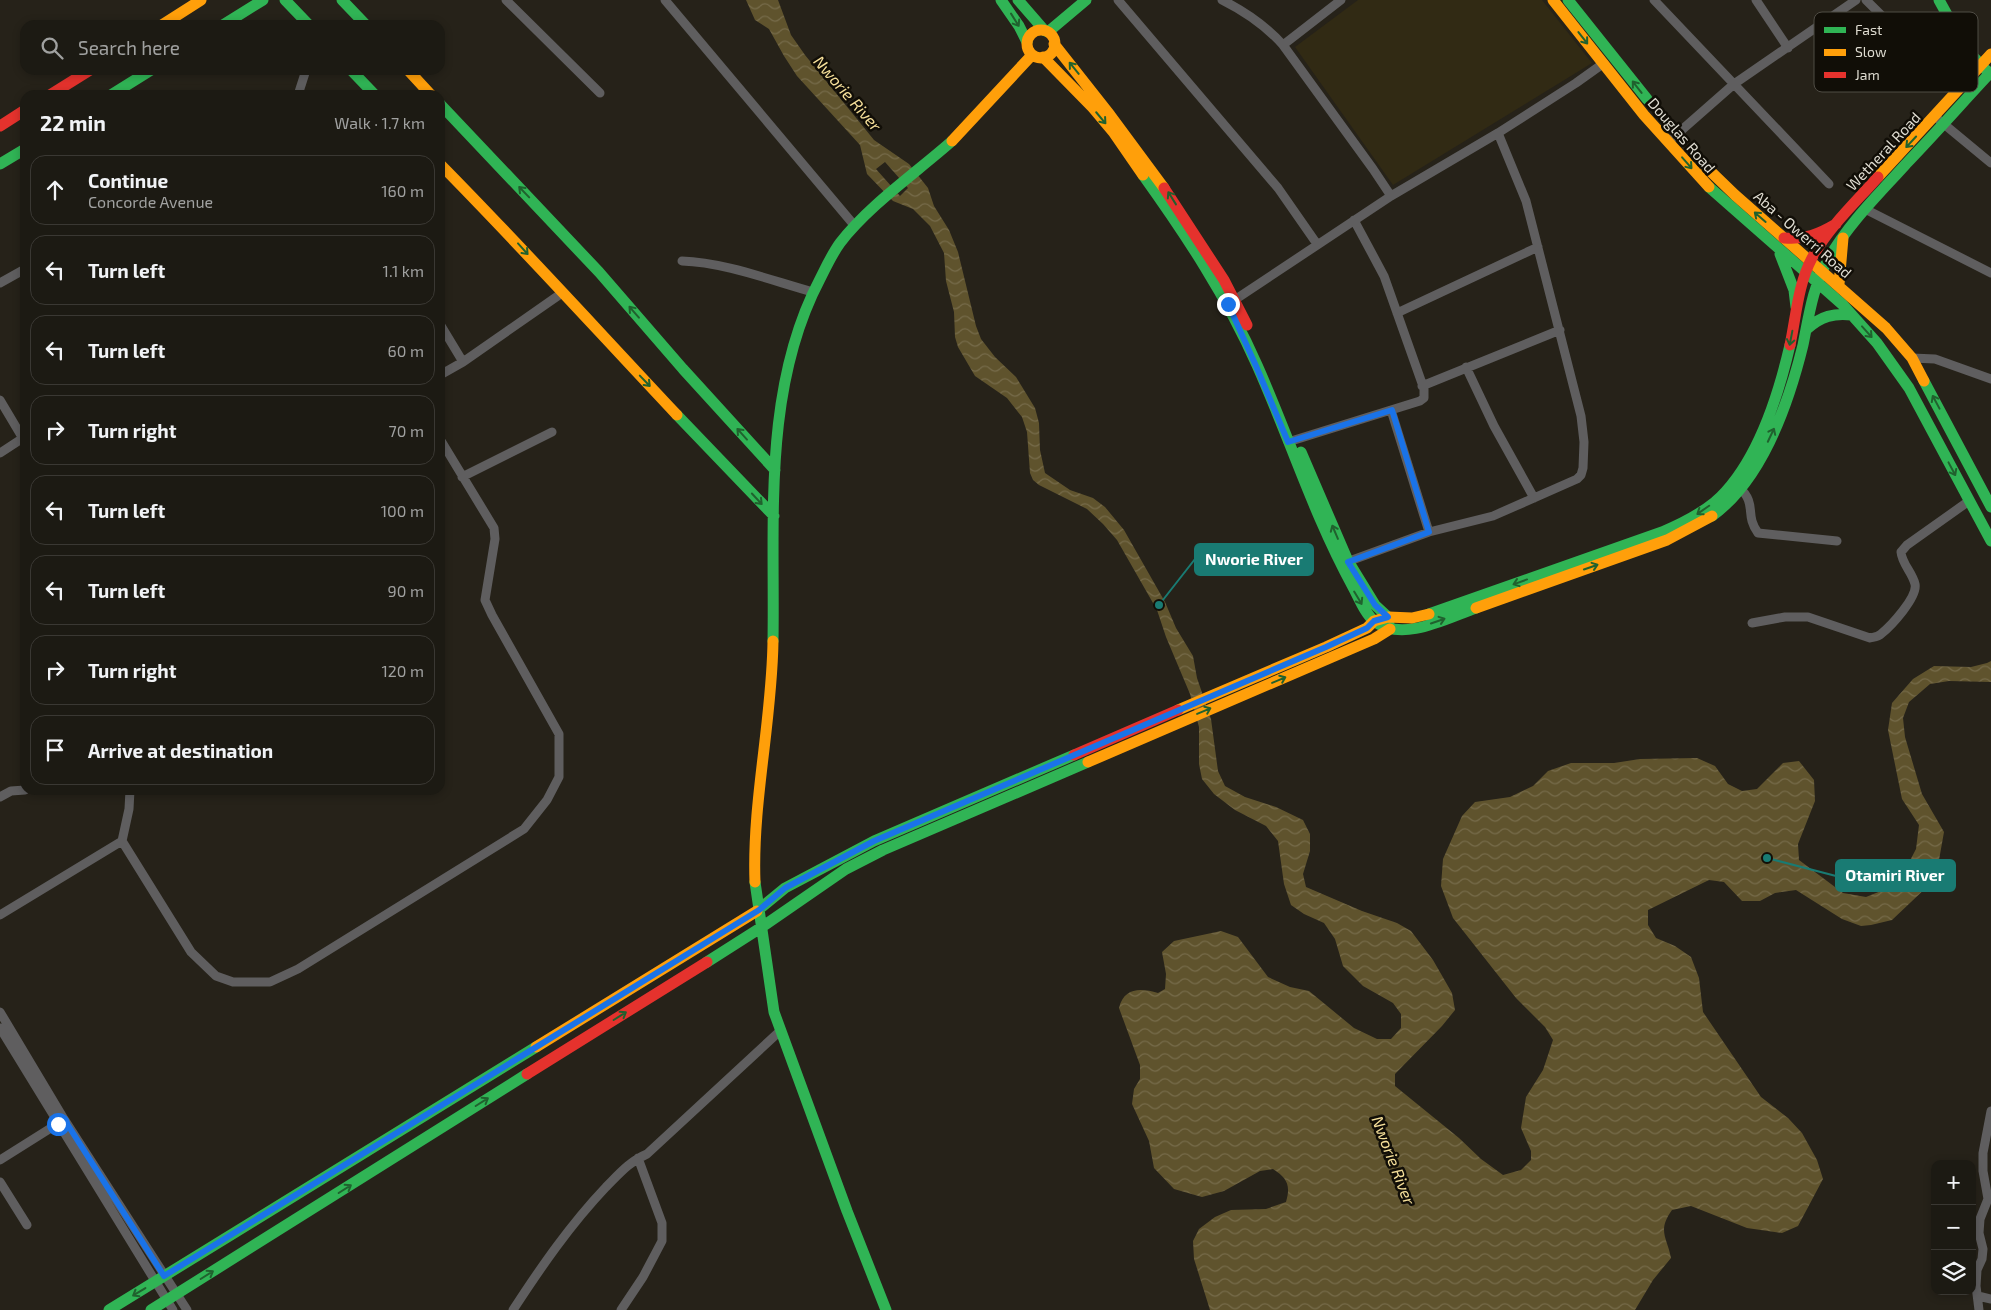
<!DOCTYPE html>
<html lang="en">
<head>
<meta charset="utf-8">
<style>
	:root { --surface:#1c1a13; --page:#25231c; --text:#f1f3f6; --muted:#a0a1a0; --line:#3a3833 }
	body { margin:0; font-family:"Exo 2",sans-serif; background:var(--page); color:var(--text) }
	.controls { position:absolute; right:15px; bottom:15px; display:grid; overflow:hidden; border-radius:10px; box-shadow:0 2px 8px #0003 }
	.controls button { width:45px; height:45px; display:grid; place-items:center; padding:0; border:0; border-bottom:1px solid var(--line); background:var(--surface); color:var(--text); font:25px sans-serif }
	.stop { position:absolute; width:15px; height:15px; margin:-11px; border:4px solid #1a73e8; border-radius:50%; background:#fff }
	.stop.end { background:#1a73e8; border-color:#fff; box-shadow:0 1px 5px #0008 }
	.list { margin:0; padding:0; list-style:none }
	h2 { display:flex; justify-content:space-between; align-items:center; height:65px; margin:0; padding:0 20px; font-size:21px }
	h2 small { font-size:16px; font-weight:400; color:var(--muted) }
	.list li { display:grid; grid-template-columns:32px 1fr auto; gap:15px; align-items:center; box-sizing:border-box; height:70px; margin:0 10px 10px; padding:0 10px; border:1px solid var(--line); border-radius:15px }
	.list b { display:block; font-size:19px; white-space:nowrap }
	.list p { margin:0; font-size:16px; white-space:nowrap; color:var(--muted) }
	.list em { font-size:16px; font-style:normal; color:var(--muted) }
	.icon { flex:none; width:28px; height:28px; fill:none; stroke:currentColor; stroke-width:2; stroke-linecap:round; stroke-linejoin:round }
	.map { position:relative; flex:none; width:1991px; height:1310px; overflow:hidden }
	.search { position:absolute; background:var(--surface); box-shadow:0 2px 8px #0003; left:20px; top:20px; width:425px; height:55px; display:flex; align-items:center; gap:12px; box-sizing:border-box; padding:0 18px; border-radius:15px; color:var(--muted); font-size:19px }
	.panel { position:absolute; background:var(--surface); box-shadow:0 2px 8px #0003; left:20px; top:90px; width:425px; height:705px; border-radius:15px }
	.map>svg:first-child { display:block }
	.built { fill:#312a14 }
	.water { fill:url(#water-waves); fill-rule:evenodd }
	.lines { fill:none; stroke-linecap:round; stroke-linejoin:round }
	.street { stroke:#5f5e5f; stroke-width:9 }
	.fast { stroke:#30b455; stroke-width:11 }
	.slow { stroke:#ff9f0a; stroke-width:11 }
	.jam { stroke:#e5322d; stroke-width:11 }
	.oneway { stroke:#20612e }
	.route { stroke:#1a73e8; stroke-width:6 }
	.labels { text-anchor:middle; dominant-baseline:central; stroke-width:5; stroke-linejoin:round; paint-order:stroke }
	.street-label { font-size:15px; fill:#dfdcd1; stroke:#110e07 }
	.water-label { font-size:16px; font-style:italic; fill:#f7e19b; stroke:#110e07 }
	.key { fill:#110e07; stroke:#4f4c44; stroke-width:1 }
	.key-label { font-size:14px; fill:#dfdcd1 }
	.leader { fill:none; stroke:#197b73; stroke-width:2 }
	.callout-dot { fill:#197b73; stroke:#110e07; stroke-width:2 }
	.callout { fill:#197b73; stroke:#197b73; stroke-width:2 }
	.callout-label { font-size:16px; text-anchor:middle; font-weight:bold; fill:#fff }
</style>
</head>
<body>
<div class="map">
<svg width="1991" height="1310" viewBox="0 0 1991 1310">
	<defs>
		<pattern id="water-waves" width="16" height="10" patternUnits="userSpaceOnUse" patternTransform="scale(1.25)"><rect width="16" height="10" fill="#5f532d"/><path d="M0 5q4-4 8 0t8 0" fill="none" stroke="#766b4a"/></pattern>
	</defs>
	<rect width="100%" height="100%" fill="#262219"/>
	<!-- built -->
	<path class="built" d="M1358,0H1542L1592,63L1393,185L1295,47Z"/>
	<!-- water -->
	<path class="water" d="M746,0H778L791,35L805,55L874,140L909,164L928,188L934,206L949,230L958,252L976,326L981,339L995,357L1016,377L1035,408L1039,423L1040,450L1045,473L1070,490L1093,498L1105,507L1124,530L1165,602L1176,628L1193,656L1197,678L1211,719L1218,771L1225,786L1245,797L1276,807L1303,820L1310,834V851L1303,874L1306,887L1362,911L1397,923L1411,931L1433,960L1452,993L1455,1010L1442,1026L1395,1074V1086L1459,1138L1481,1159L1503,1175L1521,1170L1531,1160V1151L1521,1128L1526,1097L1543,1070L1553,1040L1545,1027L1516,998L1453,918L1441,886L1443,859L1462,816L1475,802L1510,797L1533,786L1548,771L1571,763H1614L1640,759L1697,758L1715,766L1728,784L1742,791L1757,789L1783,763L1799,761L1814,780L1815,801L1798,844L1799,860L1843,893L1866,897L1886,889L1902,876L1916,849L1919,825L1902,799L1888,730L1892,703L1913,679L1934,666L1971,667L1987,663L1991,661V682L1949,681L1930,684L1909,702L1903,718L1905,737L1922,794L1944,832L1939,860L1930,884L1892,920L1871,925L1861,926L1842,919L1796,890L1775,893L1760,901H1742L1724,882L1709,880L1648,910V925L1656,938L1675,946L1691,957L1699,978L1703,1012L1761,1097L1788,1118L1802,1133L1817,1160L1823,1179L1798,1226L1782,1233L1747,1228L1691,1206L1672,1210C1657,1231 1667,1237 1671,1258L1653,1280L1635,1310H1210L1194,1259L1193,1241L1199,1229L1215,1217L1231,1210L1266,1209L1286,1202C1291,1185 1287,1178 1273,1169L1260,1171L1224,1191L1202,1197L1174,1189L1154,1168L1149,1141L1132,1104L1134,1089L1140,1079V1065L1119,1008C1124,987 1141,988 1158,993L1165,989L1166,974L1162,952L1174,941L1221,931L1238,937L1268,977L1290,987L1309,991L1354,1028L1377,1039H1391L1401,1028V1014L1393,1003L1363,986L1343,966L1335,939L1324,923L1304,914L1291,905L1284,884L1278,841L1266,826L1235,810L1214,794L1202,779L1199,764V727L1190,694L1166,637L1157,610L1117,540L1103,524L1087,509L1039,485L1033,480L1030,473L1027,432L1022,417L1007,398L975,376L958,347L955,337L954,312L946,281L944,253L930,226L913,209L893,201L867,174L860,145L797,76L784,56L769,29L755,20ZM885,162L908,188L900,196L876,169Z"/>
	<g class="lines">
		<!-- street -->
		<path class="street" d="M506,0L600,93
			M665,0L854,225
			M1118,0L1278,188L1317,244
			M1222,0C1244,11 1266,26 1283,45L1373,169L1391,196
			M1654,0L1829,184
			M1756,0L1788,48
			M1866,0L1958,91
			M1283,45L1341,0
			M298,95L306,70
			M1939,120L1991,163
			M1668,142L1734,84L1856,0
			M1865,209L1991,273
			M682,261C723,262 773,281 813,292
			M0,283L25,269
			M1230,303L1391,196L1498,133L1576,83L1604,63
			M1397,313L1538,247
			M440,324L463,362
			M1912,358L1935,359L1991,379
			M1466,367L1494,426L1534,498
			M440,375L463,362L562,293
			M1422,386L1560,330
			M0,400L25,442
			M1391,410L1429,532
			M1288,442L1420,401L1424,398V389L1384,276L1354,220
			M0,453L23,438
			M462,477L552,432
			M1739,487C1758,505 1744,514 1758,533L1837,541
			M1344,563L1429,532L1493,516L1577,479L1581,475L1583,468L1584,442L1581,416L1526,201L1498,133
			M1752,623L1785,617H1808L1870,638C1874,637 1878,637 1881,634C1891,626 1918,597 1915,584C1912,572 1902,564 1901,552L1907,545L1969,501
			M0,797L11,791L25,790
			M122,841L191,952L216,976L233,982H270L298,969L524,829L547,800L559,777V734L492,615L485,600L495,539L494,528L440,439
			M0,915L122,841L129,809L130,790
			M0,1012L64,1119L187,1310
			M0,1028L173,1310
			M0,1160L62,1121
			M0,1182L27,1225
			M1978,1296L1991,1299
			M513,1310C541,1267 570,1225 606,1187C619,1174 630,1161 647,1154L780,1031
			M621,1310L643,1277L662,1241V1223L638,1158
			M1979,1310L1976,1286L1977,1270L1982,1259L1983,1249L1979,1233L1980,1219L1988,1199L1983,1171V1153L1991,1111"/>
		<!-- fast -->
		<path class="fast" d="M285,0L309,25
			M342,0L366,25
			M1001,0L1019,26L1027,42
			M1018,0L1045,31
			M1568,0L1647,99
			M1939,0L1966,49L1986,70
			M223,25L263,0
			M1048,32L1086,0
			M351,70L375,95
			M111,95L151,70
			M440,104L599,272L683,369L775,470
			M0,164L25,149
			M1143,175C1186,235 1227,297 1257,365C1290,439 1314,516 1353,587C1359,598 1365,614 1375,622C1404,642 1447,618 1476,608
			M1709,187L1843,305L1877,343L1909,388L1991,541
			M1780,254L1794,290L1796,307
			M1807,329C1821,316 1834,313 1852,315
			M1924,381L1991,507
			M677,415L774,516
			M1301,452L1348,561L1375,605L1388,617L1389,624
			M1712,516C1762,480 1789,402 1803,345C1809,315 1813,285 1829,258C1849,223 1879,194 1906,164C1935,134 1962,103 1991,72
			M1429,614L1662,532C1681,524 1699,515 1715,502C1757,465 1778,397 1790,345
			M773,641C775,521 762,389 820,279C826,267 832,254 840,243C868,206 917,172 952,141
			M755,882L774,1012L847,1211L886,1310
			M757,911L785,888L874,841L1074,755
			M707,962L762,927L846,869L883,850L1088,762
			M109,1310L536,1047
			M151,1310L527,1074"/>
		<!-- slow -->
		<path class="slow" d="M1553,0L1644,115L1709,187
			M162,25L201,0
			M1027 44a14 14 0 1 1 28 0a14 14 0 1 1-28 0Z
			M1054,44L1110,115L1164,188
			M1043,57L1093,108L1114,133L1143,175
			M408,70L431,95
			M952,141L1032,55
			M440,164C521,246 598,331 677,415
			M1705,166L1735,195L1886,328L1912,358L1924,381
			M1878,177L1991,54
			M1839,284L1843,238
			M1476,608L1667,540L1712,516
			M1178,710L1326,647L1367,628L1374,621L1388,617L1412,618L1429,614
			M1088,762L1374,639L1390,629
			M755,882C752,802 772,722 773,641
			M536,1047L757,911"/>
		<!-- jam -->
		<path class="jam" d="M50,95L90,70
			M0,126L25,110
			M1164,188L1224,280L1247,325
			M1784,238C1805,240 1819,234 1836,224
			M1790,345C1796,317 1798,284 1812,258C1828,228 1855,203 1878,177
			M1074,755L1178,710
			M527,1074L707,962"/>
	</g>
	<!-- one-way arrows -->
	<defs><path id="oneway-shaft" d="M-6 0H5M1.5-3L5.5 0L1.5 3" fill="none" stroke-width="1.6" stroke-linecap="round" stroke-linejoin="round" transform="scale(1.25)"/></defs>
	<g class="oneway">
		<use href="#oneway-shaft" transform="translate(1015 20) rotate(58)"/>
		<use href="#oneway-shaft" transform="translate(1583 38) rotate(52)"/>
		<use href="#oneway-shaft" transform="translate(1074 68) rotate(-129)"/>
		<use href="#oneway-shaft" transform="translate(1637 87) rotate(-128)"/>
		<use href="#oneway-shaft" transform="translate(1101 118) rotate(50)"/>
		<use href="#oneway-shaft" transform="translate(1911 142) rotate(133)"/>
		<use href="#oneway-shaft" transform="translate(1687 163) rotate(49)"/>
		<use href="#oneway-shaft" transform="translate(524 192) rotate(-134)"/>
		<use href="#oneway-shaft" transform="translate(1172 198) rotate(-122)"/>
		<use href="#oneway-shaft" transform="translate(1760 217) rotate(-139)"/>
		<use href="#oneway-shaft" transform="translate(523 249) rotate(48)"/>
		<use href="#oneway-shaft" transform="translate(634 312) rotate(-131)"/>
		<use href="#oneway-shaft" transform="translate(1867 332) rotate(48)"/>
		<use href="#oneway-shaft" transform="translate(1791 338) rotate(101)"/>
		<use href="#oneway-shaft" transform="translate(645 381) rotate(46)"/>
		<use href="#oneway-shaft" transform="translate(1936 402) rotate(-118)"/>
		<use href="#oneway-shaft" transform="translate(742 434) rotate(-132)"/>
		<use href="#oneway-shaft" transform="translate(1771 435) rotate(-65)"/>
		<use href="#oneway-shaft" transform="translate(1952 469) rotate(62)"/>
		<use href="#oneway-shaft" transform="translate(757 499) rotate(47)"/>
		<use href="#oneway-shaft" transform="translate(1703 510) rotate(145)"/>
		<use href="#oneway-shaft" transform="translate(1335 532) rotate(-113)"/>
		<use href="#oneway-shaft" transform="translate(1591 567) rotate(-19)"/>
		<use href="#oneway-shaft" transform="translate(1520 582) rotate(160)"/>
		<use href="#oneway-shaft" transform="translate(1358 598) rotate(59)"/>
		<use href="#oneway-shaft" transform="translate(1438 621) rotate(-19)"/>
		<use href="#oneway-shaft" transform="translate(1279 680) rotate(-23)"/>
		<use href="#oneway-shaft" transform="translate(1204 711) rotate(-23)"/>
		<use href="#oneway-shaft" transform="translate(620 1016) rotate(-32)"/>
		<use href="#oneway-shaft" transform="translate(482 1102) rotate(-32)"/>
		<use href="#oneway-shaft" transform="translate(345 1189) rotate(-32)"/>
		<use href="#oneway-shaft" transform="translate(207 1275) rotate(-32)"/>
		<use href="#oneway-shaft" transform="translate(139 1292) rotate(149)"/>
	</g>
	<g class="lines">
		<!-- route -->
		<path class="route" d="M58,1124L64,1119L164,1276L759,910L785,888L874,841L1326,647L1367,628L1374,621L1388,617L1375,605L1348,562L1429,532L1392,410L1288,442L1256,366L1228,304"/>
	</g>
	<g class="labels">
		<!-- street labels -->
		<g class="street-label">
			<text transform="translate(1682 135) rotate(49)">Douglas Road</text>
			<text transform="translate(1883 151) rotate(-47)">Wetheral Road</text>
			<text transform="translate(1803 234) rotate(41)">Aba - Owerri Road</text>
		</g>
		<!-- water labels -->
		<g class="water-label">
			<text transform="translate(848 93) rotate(49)">Nworie River</text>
			<text transform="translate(1394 1160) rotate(69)">Nworie River</text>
		</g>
	</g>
	<!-- legend -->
	<rect x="1814" y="12" width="164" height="80" rx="8" class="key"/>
	<rect x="1824" y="27" width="22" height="6" fill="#30b455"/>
	<rect x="1824" y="49" width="22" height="7" fill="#ff9f0a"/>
	<rect x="1824" y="72" width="22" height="6" fill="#e5322d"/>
	<g class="key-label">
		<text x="1855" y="35">Fast</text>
		<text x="1855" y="57">Slow</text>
		<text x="1855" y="80">Jam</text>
	</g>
	<!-- callouts -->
	<path class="leader" d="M1159 605L1195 559M1767 858L1836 876"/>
	<g class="callout-dot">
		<circle cx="1159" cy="605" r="5"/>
		<circle cx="1767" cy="858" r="5"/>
	</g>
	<g class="callout">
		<rect x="1195" y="544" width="118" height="31" rx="5"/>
		<rect x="1836" y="860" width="119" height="31" rx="5"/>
	</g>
	<g class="callout-label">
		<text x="1254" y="565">Nworie River</text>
		<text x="1895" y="881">Otamiri River</text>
	</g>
</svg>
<div class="controls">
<button>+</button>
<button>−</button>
<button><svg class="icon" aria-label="layers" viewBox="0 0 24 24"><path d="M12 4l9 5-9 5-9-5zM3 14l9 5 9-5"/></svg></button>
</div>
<div class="stop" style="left:58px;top:1124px"></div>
<div class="stop end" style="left:1228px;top:304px"></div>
<div class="search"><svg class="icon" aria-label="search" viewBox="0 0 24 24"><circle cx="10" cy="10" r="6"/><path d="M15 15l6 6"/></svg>Search here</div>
<section class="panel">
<h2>22 min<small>Walk · 1.7 km</small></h2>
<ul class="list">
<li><svg class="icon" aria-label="ahead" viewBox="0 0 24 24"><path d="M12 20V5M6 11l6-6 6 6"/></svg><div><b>Continue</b><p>Concorde Avenue</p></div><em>160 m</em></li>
<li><svg class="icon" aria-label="left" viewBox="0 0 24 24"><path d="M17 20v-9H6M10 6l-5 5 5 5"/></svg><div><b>Turn left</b></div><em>1.1 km</em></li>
<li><svg class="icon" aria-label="left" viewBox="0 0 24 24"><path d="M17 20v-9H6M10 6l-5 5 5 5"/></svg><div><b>Turn left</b></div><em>60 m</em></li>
<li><svg class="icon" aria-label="right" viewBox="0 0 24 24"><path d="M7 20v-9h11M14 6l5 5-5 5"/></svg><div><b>Turn right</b></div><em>70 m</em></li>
<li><svg class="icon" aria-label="left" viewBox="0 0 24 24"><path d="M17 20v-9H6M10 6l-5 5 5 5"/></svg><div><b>Turn left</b></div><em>100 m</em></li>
<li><svg class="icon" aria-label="left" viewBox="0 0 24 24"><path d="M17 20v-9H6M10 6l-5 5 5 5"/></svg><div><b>Turn left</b></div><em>90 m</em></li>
<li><svg class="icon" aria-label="right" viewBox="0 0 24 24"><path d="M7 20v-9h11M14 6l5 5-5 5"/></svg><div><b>Turn right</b></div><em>120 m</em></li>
<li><svg class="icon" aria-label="arrive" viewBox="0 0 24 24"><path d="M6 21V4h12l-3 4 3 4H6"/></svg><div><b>Arrive at destination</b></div></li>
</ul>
</section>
</div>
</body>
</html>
